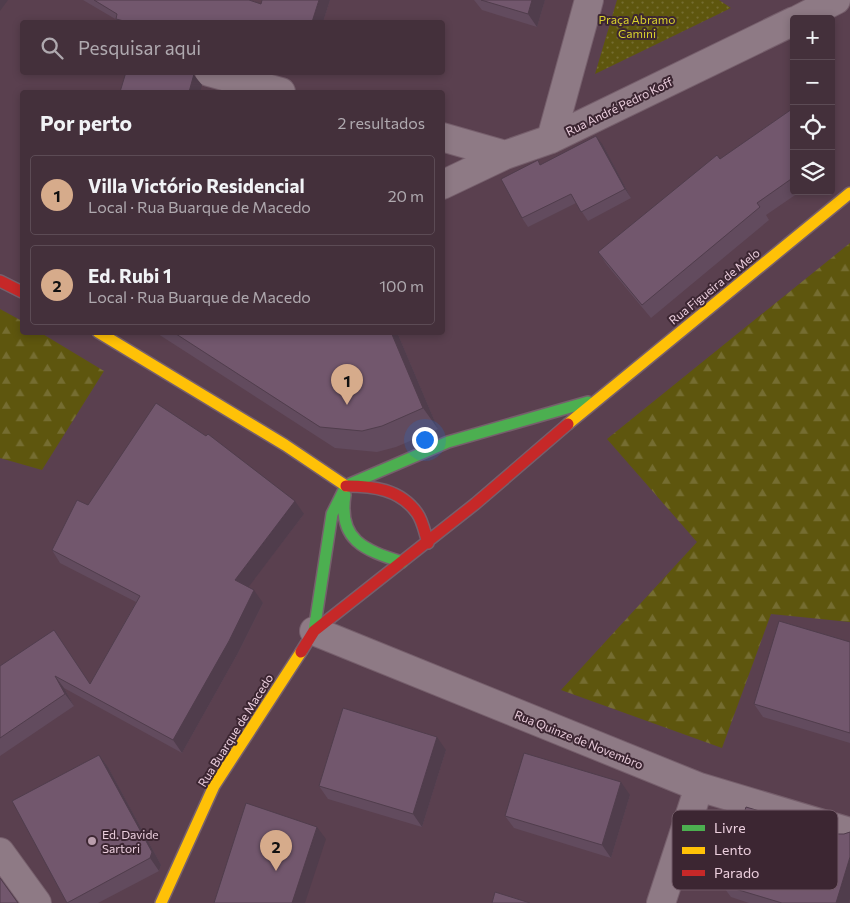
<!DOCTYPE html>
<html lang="pt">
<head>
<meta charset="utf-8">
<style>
	:root { --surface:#44303b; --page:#4b3842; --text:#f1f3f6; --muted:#afa9af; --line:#5c4b55; --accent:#d6ab8b }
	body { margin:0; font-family:Commissioner,sans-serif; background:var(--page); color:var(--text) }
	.controls { position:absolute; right:15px; top:15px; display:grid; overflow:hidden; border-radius:5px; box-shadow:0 2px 8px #0003 }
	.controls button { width:45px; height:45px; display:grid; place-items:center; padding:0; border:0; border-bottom:1px solid var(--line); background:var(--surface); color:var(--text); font:25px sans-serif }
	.you { position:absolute; left:424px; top:439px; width:18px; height:18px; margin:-12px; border:4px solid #fff; border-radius:50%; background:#1a73e8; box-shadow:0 0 0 8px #1a73e833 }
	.badge { display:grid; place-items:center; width:32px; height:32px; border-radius:50%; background:var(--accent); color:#111; font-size:16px; font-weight:700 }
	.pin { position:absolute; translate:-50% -41px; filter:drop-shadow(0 1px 2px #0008) }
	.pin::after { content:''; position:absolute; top:26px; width:18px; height:15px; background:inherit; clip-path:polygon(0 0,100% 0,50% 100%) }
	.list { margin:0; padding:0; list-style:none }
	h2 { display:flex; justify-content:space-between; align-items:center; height:65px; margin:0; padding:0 20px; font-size:21px }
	h2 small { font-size:16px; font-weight:400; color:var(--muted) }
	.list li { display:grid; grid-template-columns:32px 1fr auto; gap:15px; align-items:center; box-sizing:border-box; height:80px; margin:0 10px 10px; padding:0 10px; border:1px solid var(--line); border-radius:5px }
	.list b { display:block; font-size:19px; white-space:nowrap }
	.list p { margin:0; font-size:16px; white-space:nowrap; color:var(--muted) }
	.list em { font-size:16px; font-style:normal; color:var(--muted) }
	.icon { flex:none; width:28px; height:28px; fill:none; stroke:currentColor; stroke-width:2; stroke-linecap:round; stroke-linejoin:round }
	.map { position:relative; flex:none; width:850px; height:903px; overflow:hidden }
	.search { position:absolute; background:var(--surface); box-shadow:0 2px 8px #0003; left:20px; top:20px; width:425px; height:55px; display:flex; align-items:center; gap:12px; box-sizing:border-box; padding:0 18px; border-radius:5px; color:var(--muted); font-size:19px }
	.panel { position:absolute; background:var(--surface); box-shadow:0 2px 8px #0003; left:20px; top:90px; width:425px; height:245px; border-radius:5px }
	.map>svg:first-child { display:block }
	.forest { fill:url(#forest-firs) }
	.park { fill:url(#park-dots) }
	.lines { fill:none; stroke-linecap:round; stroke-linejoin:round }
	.street-casing { stroke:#765f6c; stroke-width:30 }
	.fast-casing { stroke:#765f6c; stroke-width:14 }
	.slow-casing { stroke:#765f6c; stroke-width:14 }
	.jam-casing { stroke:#765f6c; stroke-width:14 }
	.street { stroke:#8e7a85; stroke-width:28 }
	.fast { stroke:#4caf50; stroke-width:11 }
	.slow { stroke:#ffc107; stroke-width:11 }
	.jam { stroke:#c62828; stroke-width:11 }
	.wall { fill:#624b5e }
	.shaded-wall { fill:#503d4c }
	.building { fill:#72576d; stroke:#503d4c }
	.poi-dot { fill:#b99dac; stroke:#3c2632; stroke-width:2 }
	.labels { text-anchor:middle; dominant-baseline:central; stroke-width:4; stroke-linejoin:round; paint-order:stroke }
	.park-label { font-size:12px; fill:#dad22d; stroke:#3c2632 }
	.street-label { font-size:12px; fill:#eccfde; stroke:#3c2632 }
	.poi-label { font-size:12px; fill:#eccfde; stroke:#3c2632; text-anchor:start }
	.key { fill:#3c2632; stroke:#715966; stroke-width:1 }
	.key-label { font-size:14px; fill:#eccfde }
</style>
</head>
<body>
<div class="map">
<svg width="850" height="903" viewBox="0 0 850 903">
	<defs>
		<pattern id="forest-firs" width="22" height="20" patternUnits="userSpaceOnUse" patternTransform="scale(1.25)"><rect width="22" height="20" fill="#5e560e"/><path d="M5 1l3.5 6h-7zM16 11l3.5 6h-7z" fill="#756d31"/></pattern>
		<pattern id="park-dots" width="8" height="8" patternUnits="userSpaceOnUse" patternTransform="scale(1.25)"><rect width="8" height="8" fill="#5e560e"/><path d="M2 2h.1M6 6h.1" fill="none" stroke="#756d31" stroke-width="1.8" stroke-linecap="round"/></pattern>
	</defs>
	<rect width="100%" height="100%" fill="#5a404f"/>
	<!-- forest -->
	<path class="forest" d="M850,243V622L771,614L722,748L561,690L697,542L607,439Z
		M0,309L22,321V332L41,333L104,371L42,470L0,458Z"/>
	<!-- park -->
	<path class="park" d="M617,0H719L731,8L595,74Z"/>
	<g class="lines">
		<!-- street casing -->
		<g class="street-casing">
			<path id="street" d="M799,19L836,0
				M209,72L281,92
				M442,137L505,155
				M551,139L589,0
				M442,185L505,155L551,139L794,21
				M314,631L699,787L850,832
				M0,852L37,903
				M661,903L699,787"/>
		</g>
		<!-- fast casing -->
		<g class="fast-casing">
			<path id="fast" d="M350,484L448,442L588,402
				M345,495C338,540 364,550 402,562
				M314,631L332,514L346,486"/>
		</g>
		<!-- slow casing -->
		<g class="slow-casing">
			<path id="slow" d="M98,332L285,445L346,486
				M568,424L850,193
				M161,903L214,786L301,652"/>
		</g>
		<!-- jam casing -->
		<g class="jam-casing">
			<path id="jam" d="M0,281L22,292
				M346,486C373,486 400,489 417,513C423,521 425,534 428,543
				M301,652L314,631L475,504L568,424"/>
		</g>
		<!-- street -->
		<use href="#street" class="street"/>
		<!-- fast -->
		<use href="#fast" class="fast"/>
		<!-- slow -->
		<use href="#slow" class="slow"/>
		<!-- jam -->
		<use href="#jam" class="jam"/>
	</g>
	<!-- wall -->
	<path class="wall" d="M83,0H249L261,4L330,0L323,22H119L117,20Z
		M474,0H545L537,27L482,10Z
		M794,111V191H801L766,215L769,220L651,318L607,265L598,252L720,159Z
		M603,145L631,198L588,221L576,203L528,227L522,218L541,165Z
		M155,332H397L438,429L396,447L377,452L335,448Z
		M88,505L304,514L248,587L263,603L238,653L182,753L64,688L74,706L0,756V666L54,630L90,684L136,602L60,563L52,550Z
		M850,642V743L763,717L754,704Z
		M446,750L422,827L328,799L319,786Z
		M99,755L108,767L161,865L159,871L98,903H67L12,801Z
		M630,795L611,858L514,828L505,816Z
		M850,832V899L849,903H749L731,897L722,885L837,834H844Z"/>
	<!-- shaded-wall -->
	<path class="shaded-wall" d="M0,0H8L0,11Z
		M319,0H330L323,22H312Z
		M532,0H545L537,27L528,14Z
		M191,72H194V75L202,85L200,92H189Z
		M596,136L603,145L631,198L625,189Z
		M391,332H397L438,429L423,408Z
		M295,501L304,514L244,593L235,580Z
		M254,590L263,603L238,653L182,753L173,740Z
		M55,676L64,688L74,706L65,694Z
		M437,737L446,750L422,827L413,814Z
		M99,755L108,767L161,865L159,871L150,858Z
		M621,782L630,795L611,858L602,845Z
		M317,827L326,839L305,903H292Z
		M850,857V899L849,903H836Z"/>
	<!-- building -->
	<path class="building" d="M94,0H249L261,4L262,0H319L312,22H128L116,19L117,14Z
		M481,0H532L528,14Z
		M126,72H191L194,74L189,92H120Z
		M792,109L794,111V177L757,203L760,207L642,305L598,252L717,155L720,159Z
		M596,136L625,189L581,212L571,194L522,218L501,179L538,160L540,165Z
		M173,332H391L423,408L382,426L362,431L320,427Z
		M156,403L206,436L208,434L295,501L235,580L254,590L229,641L173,740L55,676L65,694L0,738V666L54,630L90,684L140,596L52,550L77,500L88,505Z
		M779,621L850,642V733L754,704Z
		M343,708L437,737L413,814L319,786Z
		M524,753L621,782L602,845L505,816Z
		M99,755L152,852L150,858L67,903L12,801Z
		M246,803L317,827L292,903H214Z
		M746,807L837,834H844L850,832V857L836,903H782L722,885Z
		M0,878L18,903H0Z
		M495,892L530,903H492Z"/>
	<!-- markers -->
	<circle class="poi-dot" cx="92" cy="841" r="5"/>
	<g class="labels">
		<!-- park labels -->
		<g class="park-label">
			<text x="637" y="19">Praça Abramo<tspan x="637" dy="14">Camini</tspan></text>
		</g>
		<!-- street labels -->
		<g class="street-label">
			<text transform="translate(619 106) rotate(-26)">Rua André Pedro Koff</text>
			<text transform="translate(714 286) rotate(-39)">Rua Figueira de Melo</text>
			<text transform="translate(235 730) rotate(-58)">Rua Buarque de Macedo</text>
			<text transform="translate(579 739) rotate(22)">Rua Quinze de Novembro</text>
		</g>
		<!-- poi labels -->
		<g class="poi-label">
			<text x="102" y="834">Ed. Davide<tspan x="102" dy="14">Sartori</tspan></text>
		</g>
	</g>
	<!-- legend -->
	<rect x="672" y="810" width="166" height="80" rx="8" class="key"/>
	<rect x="682" y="825" width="23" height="6" fill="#4caf50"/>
	<rect x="682" y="847" width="23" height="7" fill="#ffc107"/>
	<rect x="682" y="870" width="23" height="6" fill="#c62828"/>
	<g class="key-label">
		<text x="714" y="833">Livre</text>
		<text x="714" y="855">Lento</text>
		<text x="714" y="878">Parado</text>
	</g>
</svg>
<div class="controls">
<button>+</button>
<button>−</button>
<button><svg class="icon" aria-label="locate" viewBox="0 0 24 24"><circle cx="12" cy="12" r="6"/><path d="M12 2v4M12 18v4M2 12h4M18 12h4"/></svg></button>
<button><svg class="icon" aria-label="layers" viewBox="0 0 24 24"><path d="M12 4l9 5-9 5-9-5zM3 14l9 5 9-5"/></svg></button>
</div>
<div class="you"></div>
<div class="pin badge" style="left:347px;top:405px">1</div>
<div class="pin badge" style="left:276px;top:871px">2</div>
<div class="search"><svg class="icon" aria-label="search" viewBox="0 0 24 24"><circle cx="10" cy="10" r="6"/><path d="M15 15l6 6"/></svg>Pesquisar aqui</div>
<section class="panel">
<h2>Por perto<small>2 resultados</small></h2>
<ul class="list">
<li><span class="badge">1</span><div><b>Villa Victório Residencial</b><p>Local · Rua Buarque de Macedo</p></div><em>20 m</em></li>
<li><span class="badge">2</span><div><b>Ed. Rubi 1</b><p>Local · Rua Buarque de Macedo</p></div><em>100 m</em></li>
</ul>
</section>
</div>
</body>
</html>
